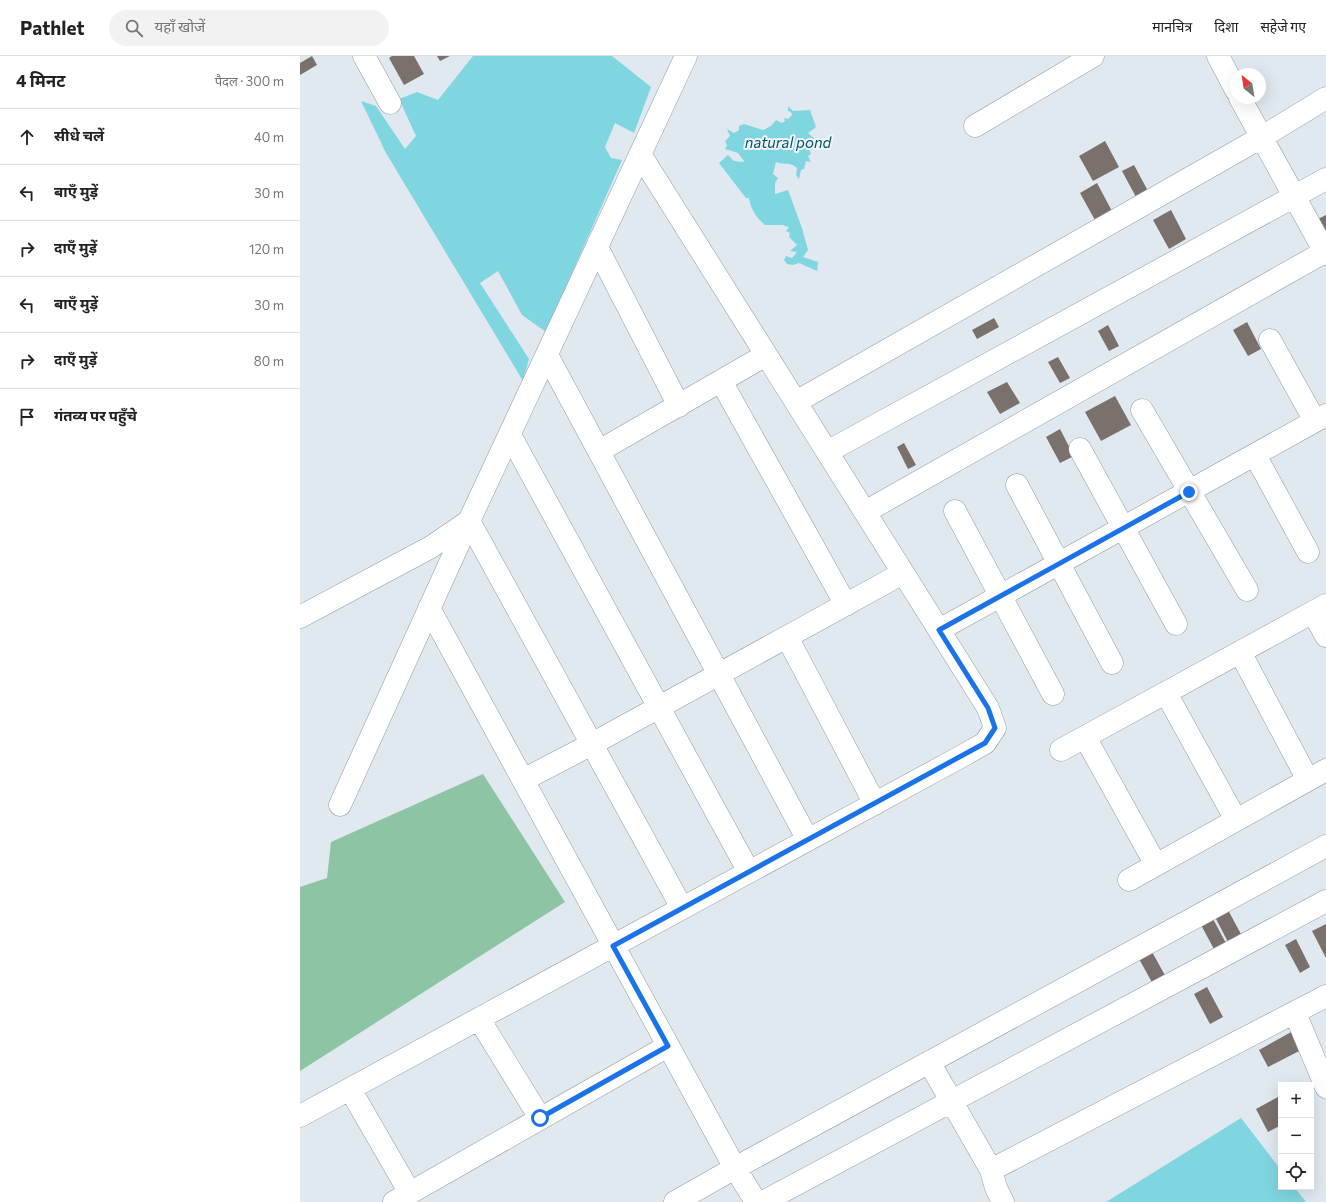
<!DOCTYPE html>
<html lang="hi">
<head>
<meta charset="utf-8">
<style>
	:root { --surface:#fff; --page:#f2f2f2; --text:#222; --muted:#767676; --line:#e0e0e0 }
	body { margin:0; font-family:Commissioner,"Noto Sans Devanagari",sans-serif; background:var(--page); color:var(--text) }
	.controls { position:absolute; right:12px; bottom:12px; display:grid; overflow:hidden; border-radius:0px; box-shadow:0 4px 16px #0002 }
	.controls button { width:36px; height:36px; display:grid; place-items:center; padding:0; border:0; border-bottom:1px solid var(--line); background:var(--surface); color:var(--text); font:20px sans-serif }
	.compass { position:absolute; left:930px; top:12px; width:36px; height:36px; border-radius:50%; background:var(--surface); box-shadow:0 4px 16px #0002; rotate:330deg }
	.stop { position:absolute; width:12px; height:12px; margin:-9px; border:3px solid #1a73e8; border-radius:50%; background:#fff }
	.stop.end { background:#1a73e8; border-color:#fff; box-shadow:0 1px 4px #0008 }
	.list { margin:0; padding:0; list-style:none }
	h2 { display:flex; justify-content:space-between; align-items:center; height:52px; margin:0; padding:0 16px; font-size:17px }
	h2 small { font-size:13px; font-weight:400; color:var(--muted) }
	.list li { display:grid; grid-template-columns:26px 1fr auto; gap:12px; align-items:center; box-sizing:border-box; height:56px; padding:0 16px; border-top:1px solid var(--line) }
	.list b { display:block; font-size:15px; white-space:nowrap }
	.list em { font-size:13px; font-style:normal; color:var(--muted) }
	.icon { flex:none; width:22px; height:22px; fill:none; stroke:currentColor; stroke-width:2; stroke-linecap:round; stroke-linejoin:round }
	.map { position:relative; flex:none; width:1026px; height:1146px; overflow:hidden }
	header { display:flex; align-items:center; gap:24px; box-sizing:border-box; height:56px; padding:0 20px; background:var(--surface); border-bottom:1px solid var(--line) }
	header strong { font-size:19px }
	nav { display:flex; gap:22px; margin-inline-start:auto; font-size:14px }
	.search { width:280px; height:36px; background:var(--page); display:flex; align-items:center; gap:10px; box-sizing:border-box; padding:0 14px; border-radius:22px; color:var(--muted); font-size:15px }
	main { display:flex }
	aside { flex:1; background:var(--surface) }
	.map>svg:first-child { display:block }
	.green { fill:#8dc4a3 }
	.water { fill:#7fd6e0 }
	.building { fill:#7a706c }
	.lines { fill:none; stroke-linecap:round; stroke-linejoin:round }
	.minor-casing { stroke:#929aa1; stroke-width:23 }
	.minor { stroke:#fff; stroke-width:22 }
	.route { stroke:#1a73e8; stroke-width:5 }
	.labels { text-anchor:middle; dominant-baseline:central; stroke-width:4; stroke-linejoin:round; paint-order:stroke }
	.water-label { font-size:15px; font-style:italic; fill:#01545c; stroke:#eef5fe }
</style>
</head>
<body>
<header>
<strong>Pathlet</strong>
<div class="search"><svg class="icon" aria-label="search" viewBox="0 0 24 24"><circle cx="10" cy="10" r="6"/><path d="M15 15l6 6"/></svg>यहाँ खोजें</div>
<nav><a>मानचित्र</a><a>दिशा</a><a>सहेजे गए</a></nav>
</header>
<main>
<aside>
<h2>4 मिनट<small>पैदल · 300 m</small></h2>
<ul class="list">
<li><svg class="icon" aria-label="ahead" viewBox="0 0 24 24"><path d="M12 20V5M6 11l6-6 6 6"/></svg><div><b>सीधे चलें</b></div><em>40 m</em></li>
<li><svg class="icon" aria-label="left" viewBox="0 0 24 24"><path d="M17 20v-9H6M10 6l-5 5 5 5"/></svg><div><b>बाएँ मुड़ें</b></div><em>30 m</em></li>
<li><svg class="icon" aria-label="right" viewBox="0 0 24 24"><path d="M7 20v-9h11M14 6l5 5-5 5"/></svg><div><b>दाएँ मुड़ें</b></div><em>120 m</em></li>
<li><svg class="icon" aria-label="left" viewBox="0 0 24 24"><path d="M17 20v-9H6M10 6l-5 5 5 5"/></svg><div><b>बाएँ मुड़ें</b></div><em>30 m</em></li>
<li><svg class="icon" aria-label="right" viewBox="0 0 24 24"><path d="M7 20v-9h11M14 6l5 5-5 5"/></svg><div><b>दाएँ मुड़ें</b></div><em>80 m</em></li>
<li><svg class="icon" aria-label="arrive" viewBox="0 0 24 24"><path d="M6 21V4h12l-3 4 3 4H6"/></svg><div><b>गंतव्य पर पहुँचे</b></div></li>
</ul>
</aside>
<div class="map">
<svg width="1026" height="1146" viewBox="0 0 1026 1146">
	<rect width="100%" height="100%" fill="#e0e8f0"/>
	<!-- green -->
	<path class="green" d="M183,718L265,846L0,1015V831L27,822L31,786Z"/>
	<!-- water -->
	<path class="water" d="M173,0H312L351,31L334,77L315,67L305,91L311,102L322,104L246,276L222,259L198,215L180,227L229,303L223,325L86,97L61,45L76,50L105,93L116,80L99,43L117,36L138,44Z
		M488,50L493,55L510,54L516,71L508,77L514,82L509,93L511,98L508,100L511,106L506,105L504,113L501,114L499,123L496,119L497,112C490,105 483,110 476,106L473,118L478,122L475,127V138L488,134L502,172L508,194L503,201L518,206L517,215L499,207L493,209L487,208L484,204L486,200L492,202L497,196L490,195L497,189L489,181L490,177L486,175L489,171L483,169H465C456,161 451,154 449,142H446L419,107L428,99L434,105L443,106L444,105L438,97L425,93L427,89L425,85L430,80L427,73L434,77L439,74V70L444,68L463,74L471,70L476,64L482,67L485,65L484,62L488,63L492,59L491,56L488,55Z
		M941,1062L981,1114V1131H994L1006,1146H806Z"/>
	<!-- building -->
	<path class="building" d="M12,0L17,9L0,19V7Z
		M92,0H114L124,18L104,29L89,2Z
		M137,0H150L140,5Z
		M805,85L819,111L793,125L779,100Z
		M834,109L848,135L836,141L822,115Z
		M797,127L813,157L796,166L780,137Z
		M871,154L886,183L869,193L853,164Z
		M1026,159V178L1018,163Z
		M694,262L699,271L677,283L672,274Z
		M947,266L961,293L948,300L933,274Z
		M808,269L819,290L809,295L798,275Z
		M758,301L770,322L760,327L748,306Z
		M707,326L720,347L700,358L687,336Z
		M815,340L831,369L801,385L785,356Z
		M760,373L774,400L760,407L746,381Z
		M604,387L616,409L608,413L597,391Z
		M927,852L942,880L929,888L914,859Z
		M912,861L927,889L915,895L900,867Z
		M1026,868V902L1012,875Z
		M996,883L1010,911L1000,917L985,889Z
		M851,894L867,923L854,930L838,901Z
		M907,931L923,961L910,968L894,938Z
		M993,975L1003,993L968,1011L959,994Z
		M978,1041L981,1048V1069L968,1076L956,1053Z"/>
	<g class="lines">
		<!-- minor casing -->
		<g class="minor-casing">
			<path id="minor" d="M64,0L90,47
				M918,0L936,34
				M940,42L1026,198
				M675,70L793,0
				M297,191L379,350
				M970,284L1015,365
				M247,299L508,784
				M421,325L546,549
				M496,346L962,81L1026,42
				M842,354L947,534
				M210,379L449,816
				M780,393L876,568
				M299,395L466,299
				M527,396L1026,123
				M955,399L1008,496
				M717,429L812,607
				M655,455L753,638
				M565,456L1026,195
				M169,465L382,852
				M129,552L435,1112L456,1146
				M1013,556L1026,580
				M0,561L131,491L169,465L386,0
				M639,574L1026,359
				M487,581L575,748
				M940,596L1008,724
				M866,637L936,764
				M785,681L856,809
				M761,694L1026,549
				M223,724L292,688L603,517
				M40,749L169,465
				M829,824L1026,714
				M995,957L1026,1031
				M179,963L240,1062
				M629,1006L691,1114
				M50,1033L110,1137
				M0,1060L664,699L685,687L695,672L688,652L340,98
				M94,1146L368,990
				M375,1146L435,1112L1026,790
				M463,1146L1026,845
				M703,1146L696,1132L691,1114L1026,940"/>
		</g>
		<!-- minor -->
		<use href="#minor" class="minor"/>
	</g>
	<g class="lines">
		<!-- route -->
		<path class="route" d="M240,1062L368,990L313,890L685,687L695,672L688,652L639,574L889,436"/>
	</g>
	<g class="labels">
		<!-- water labels -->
		<g class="water-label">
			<text x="488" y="86">natural pond</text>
		</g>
	</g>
</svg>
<div class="controls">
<button>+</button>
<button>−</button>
<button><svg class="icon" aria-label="locate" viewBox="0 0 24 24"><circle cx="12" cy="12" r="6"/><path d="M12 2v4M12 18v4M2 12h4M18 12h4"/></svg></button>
</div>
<svg class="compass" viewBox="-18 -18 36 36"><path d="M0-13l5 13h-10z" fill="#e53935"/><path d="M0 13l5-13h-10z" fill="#767676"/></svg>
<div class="stop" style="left:240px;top:1062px"></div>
<div class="stop end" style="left:889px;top:436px"></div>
</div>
</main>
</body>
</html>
